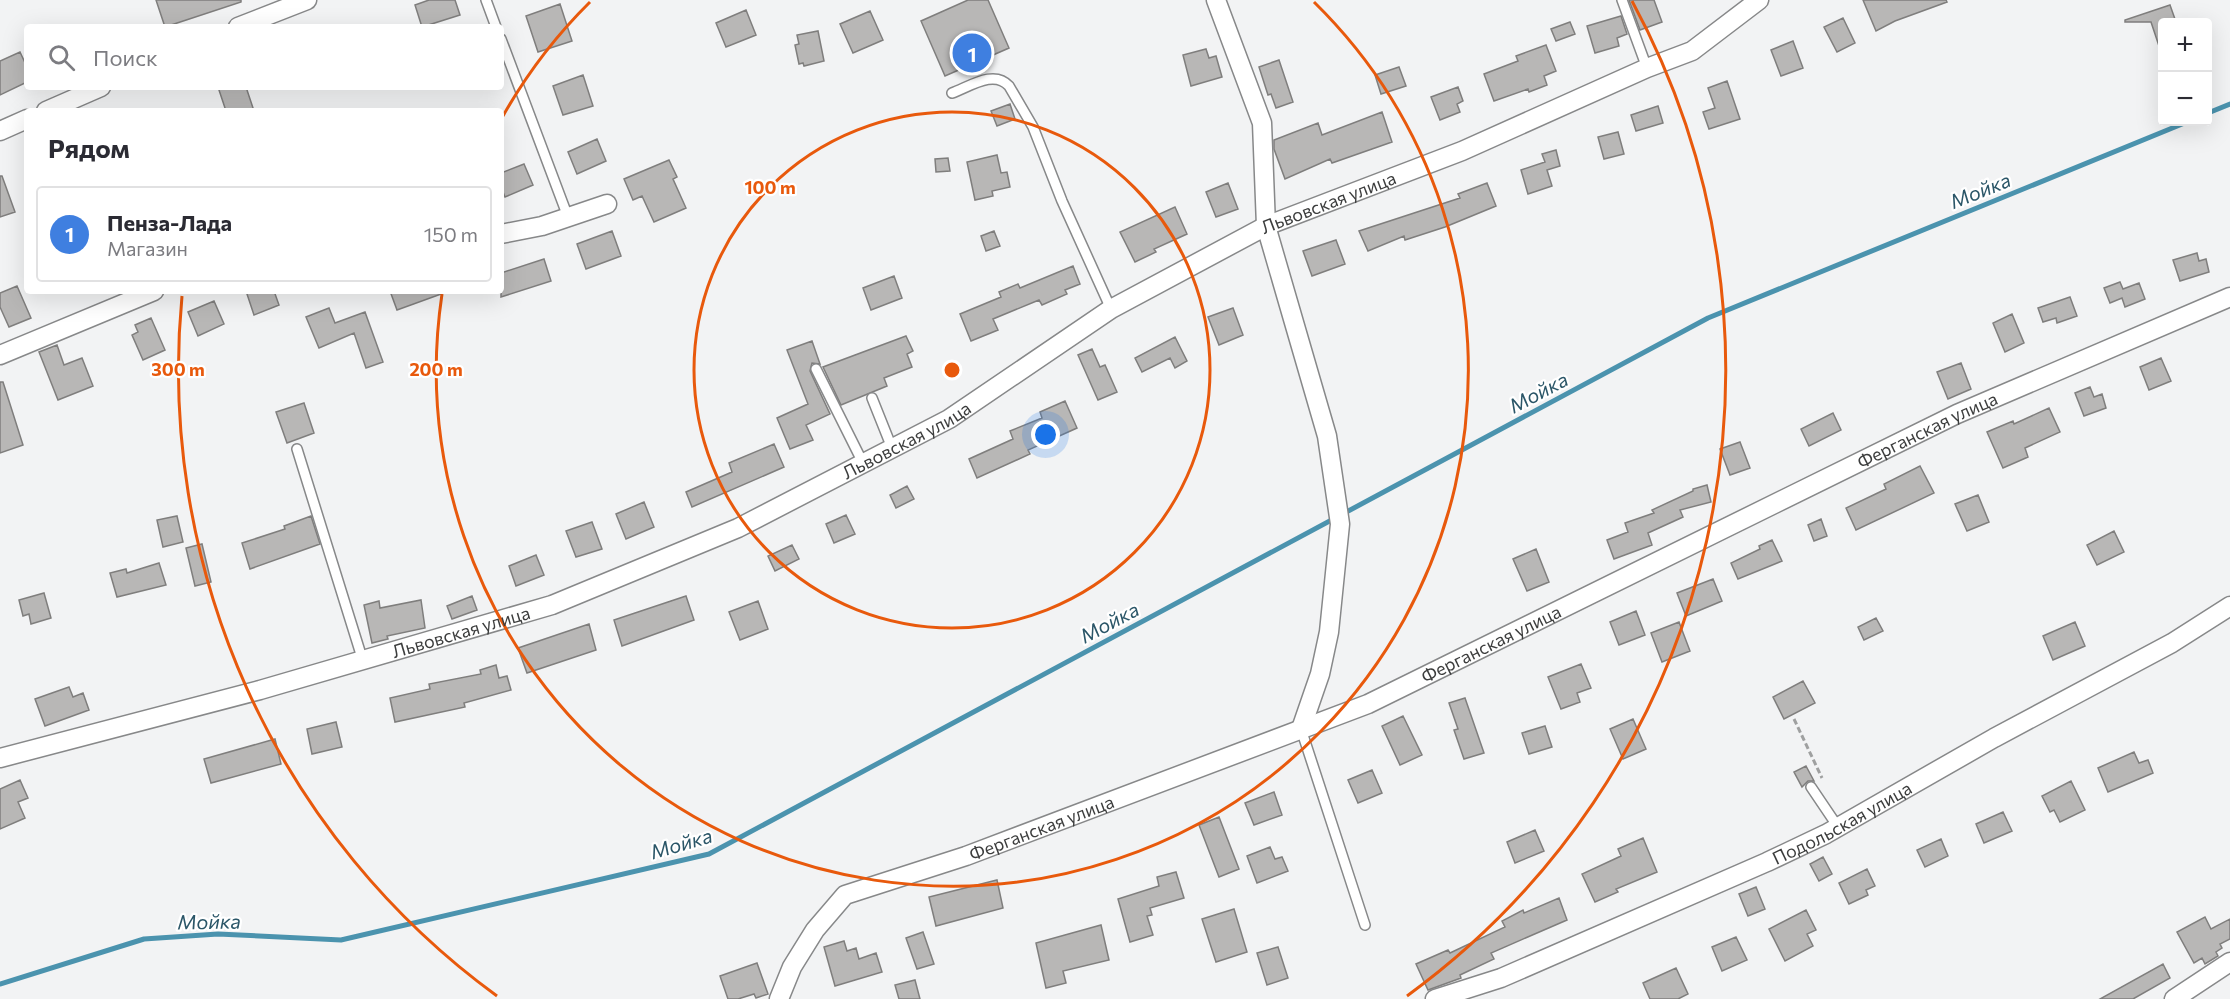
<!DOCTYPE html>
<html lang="ru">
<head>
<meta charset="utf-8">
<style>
	:root { --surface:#fff; --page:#f2f2f3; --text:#2b2b33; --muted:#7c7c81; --line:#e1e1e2; --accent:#2563eb }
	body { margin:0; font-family:Commissioner,sans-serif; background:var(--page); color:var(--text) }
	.controls { position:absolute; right:18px; top:18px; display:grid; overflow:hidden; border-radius:6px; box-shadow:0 6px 24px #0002 }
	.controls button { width:54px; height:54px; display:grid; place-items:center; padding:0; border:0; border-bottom:2px solid var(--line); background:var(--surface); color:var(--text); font:30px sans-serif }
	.you { position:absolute; left:1046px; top:435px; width:21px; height:21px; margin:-15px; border:4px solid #fff; border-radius:50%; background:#1a73e8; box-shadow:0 0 0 9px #1a73e833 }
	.badge { display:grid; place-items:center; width:39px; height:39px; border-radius:50%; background:var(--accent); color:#fff; font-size:20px; font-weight:700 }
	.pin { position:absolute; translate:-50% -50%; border:3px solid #fff; box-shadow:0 2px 6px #0006 }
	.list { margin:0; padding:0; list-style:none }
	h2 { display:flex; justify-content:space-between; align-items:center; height:78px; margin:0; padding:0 24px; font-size:26px }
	h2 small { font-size:20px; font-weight:400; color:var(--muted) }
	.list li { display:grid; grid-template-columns:39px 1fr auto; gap:18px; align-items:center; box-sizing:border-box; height:96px; margin:0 12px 12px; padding:0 12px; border:2px solid var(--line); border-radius:6px }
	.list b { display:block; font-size:22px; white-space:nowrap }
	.list p { margin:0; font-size:20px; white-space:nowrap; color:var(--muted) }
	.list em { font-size:20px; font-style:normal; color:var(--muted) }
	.icon { flex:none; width:33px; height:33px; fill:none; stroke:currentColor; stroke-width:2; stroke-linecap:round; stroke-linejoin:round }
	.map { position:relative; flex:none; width:2230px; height:999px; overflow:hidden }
	.search { position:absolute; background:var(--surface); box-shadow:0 6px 24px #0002; left:24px; top:24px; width:480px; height:66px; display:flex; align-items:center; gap:15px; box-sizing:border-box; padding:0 21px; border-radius:6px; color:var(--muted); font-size:22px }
	.panel { position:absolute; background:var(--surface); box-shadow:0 6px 24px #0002; left:24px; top:108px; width:480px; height:186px; border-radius:6px }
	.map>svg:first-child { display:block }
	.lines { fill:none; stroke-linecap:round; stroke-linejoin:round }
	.stream { stroke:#4b93ae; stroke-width:5 }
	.building { fill:#b8b7b6; stroke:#7f7e7d; stroke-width:1.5 }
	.service-casing { stroke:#878889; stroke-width:12 }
	.minor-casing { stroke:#878889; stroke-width:21 }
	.path { stroke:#9fa0a0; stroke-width:3; stroke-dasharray:6 3; stroke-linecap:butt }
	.service { stroke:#fff; stroke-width:9 }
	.minor { stroke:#fff; stroke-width:18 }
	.ring { fill:none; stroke:#e8590c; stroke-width:3 }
	.labels { text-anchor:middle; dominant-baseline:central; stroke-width:4.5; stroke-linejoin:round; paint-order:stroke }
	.street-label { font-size:18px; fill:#3c3d3d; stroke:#fff }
	.water-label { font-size:20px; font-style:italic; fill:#2b5668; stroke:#fff }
	.centre { fill:#e8590c; stroke:#fff; stroke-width:3 }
	.ring-label { font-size:18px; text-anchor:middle; font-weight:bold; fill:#e8590c; stroke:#fff; stroke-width:4.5; stroke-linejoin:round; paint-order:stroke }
</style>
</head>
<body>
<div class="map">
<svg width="2230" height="999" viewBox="0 0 2230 999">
	<rect width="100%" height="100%" fill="#f2f3f4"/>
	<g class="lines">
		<!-- stream -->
		<path class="stream" d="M2208,113L2230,104
			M0,984L144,939L218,934L341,940L709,854L1708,318L2187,122"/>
	</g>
	<!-- building -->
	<path class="building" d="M156,0H241V2L165,27Z
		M429,0H455L460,15L422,27L415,5Z
		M968,0H988L1009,48L945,76L921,21Z
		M1629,0H1654L1662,22L1640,30Z
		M1863,0H1946L1947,2L1895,21L1876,31Z
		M560,4L572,41L538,52L526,16Z
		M2170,5L2176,22H2163V48L2160,49L2151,22H2125V20Z
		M746,10L756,35L726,47L716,23Z
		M870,11L883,40L853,53L840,24Z
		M1621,16L1627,34L1617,38L1619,46L1595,53L1587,26Z
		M1843,18L1855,43L1837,52L1824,27Z
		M1570,22L1575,34L1556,41L1551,29Z
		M818,31L824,61L804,66L803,63L799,64L795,45L799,44L797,35Z
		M1793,41L1803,68L1781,76L1771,50Z
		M1546,45L1556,71L1544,76L1547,85L1529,92L1528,89L1494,101L1484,74L1518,61L1516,56Z
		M1206,49L1209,58L1216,56L1222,77L1191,86L1183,55Z
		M20,52L27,67V82L0,95V61Z
		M1279,60L1293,102L1276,108L1271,94L1268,95L1259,67Z
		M1399,67L1406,86L1381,94L1375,75Z
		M583,75L593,106L563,115L553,86Z
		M1727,81L1740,119L1709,129L1703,112L1715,108L1708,88Z
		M218,87H246L254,111H226Z
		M1458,87L1463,101L1457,104L1460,112L1440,120L1431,97Z
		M1010,104L1015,119L997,126L991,111Z
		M1658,106L1663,123L1636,131L1631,115Z
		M1382,112L1392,142L1332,163L1330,159L1285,179L1274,149V140L1318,123L1322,135Z
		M1618,132L1624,154L1604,159L1598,137Z
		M597,139L606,161L577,174L568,152Z
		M1556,150L1560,166L1547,170L1552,186L1528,194L1521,170L1545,162L1542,154Z
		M997,155L1001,173L1007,172L1010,187L992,191L993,196L975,200L967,162Z
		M948,158L950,171L936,172L935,159Z
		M669,160L677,177L673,179L686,208L654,222L642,196L633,200L624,179Z
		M524,164L533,185L505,197L501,187V173Z
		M0,176H2L15,212L0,217Z
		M1228,183L1238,209L1216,217L1206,192Z
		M1487,183L1496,206L1445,227L1405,240L1404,236L1368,251L1359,231L1460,198L1458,194Z
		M1175,207L1187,234L1154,249L1156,252L1135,262L1120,232Z
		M612,231L621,256L586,269L577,244Z
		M994,231L1000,246L986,251L981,236Z
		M1336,240L1345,264L1312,276L1303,251Z
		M2197,253L2199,261L2206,259L2209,272L2180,281L2173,260Z
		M544,259L551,281L501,297V273Z
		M1073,266L1080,284L1065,290L1067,294L1042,305L1039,300L993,319L998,330L971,341L960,314L1001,297L999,292L1018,284L1020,288Z
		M894,276L902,298L871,310L863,288Z
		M2120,282L2123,289L2139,283L2145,299L2125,307L2122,298L2110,303L2104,288Z
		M17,286L31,318L9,327L0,307V293Z
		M246,291H274L279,305L254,315Z
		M390,291H444V293L397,310Z
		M2070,297L2077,316L2057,323L2056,318L2043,322L2038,308Z
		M214,301L224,324L198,336L188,312Z
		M329,308L335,323L365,312L383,362L366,368L354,333L319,348L306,317Z
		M1233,308L1243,335L1219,345L1208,317Z
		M2012,314L2024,343L2005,352L1993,323Z
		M151,318L165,350L143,360L132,335L138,332L135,325Z
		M906,336L913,351L907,354L912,367L884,378L887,386L841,405L823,367Z
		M1175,337L1187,361L1175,368L1170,358L1142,372L1135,358Z
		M812,341L820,364L812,363L810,371L830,414L806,425L813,440L790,449L777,418L808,404L787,350Z
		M57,345L64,365L82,358L93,386L58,400L39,352Z
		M1092,349L1100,367L1105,365L1117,392L1098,400L1078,355Z
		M2161,358L2171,381L2149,390L2140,367Z
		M1961,363L1971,389L1948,399L1937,372Z
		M0,382H3L23,445L0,453Z
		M2090,387L2094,397L2102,394L2106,408L2084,416L2075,393Z
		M1065,401L1077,428L1028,450L1030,454L977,478L969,459L1013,439L1010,431L1042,418L1040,412Z
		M304,403L314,433L287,443L276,412Z
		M2049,408L2060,432L2025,448L2028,457L2003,468L1987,432L2013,421L2014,424Z
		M1833,413L1841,430L1809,446L1801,429Z
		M1740,442L1750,468L1730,475L1720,449Z
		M774,444L784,467L692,507L686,492L732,472L729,463Z
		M1920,466L1934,493L1856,530L1846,508L1886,489L1884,484Z
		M1707,485L1711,502L1680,510L1683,517L1648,533L1652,545L1614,559L1607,540L1628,532L1625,523L1654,513L1652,510L1693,491V489Z
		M907,486L914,499L896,508L890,495Z
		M1978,495L1989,522L1967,531L1955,504Z
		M644,502L654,527L626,539L616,514Z
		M846,515L855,534L834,543L826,524Z
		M177,516L183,542L163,547L157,520Z
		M311,516L320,544L250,569L242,543L285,529L284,526Z
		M1821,519L1827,536L1814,541L1808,525Z
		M592,522L602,549L576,557L566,531Z
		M2114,531L2124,552L2097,565L2087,545Z
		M1772,540L1782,561L1738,579L1731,563L1760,549L1759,546Z
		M202,544L211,582L195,586L186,548Z
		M792,545L799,559L775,571L768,556Z
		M1536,549L1549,582L1527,591L1513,559Z
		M536,555L544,575L516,586L509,566Z
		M159,563L166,585L117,597L110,573L126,569L127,573Z
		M1713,579L1722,601L1686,616L1677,593Z
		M44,593L51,618L31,624L29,614L23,616L19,600Z
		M472,596L477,610L452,619L447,606Z
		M686,596L694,620L622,646L614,620Z
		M421,600L425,628L387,636L388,639L372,643L364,605L379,601L380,608Z
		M758,601L768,629L740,640L729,612Z
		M1636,611L1645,635L1619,645L1610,622Z
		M1876,618L1883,631L1864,640L1858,627Z
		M1679,622L1690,651L1662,662L1651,633Z
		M2075,622L2085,646L2053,660L2043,636Z
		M589,624L596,650L527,673L518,648Z
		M1581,664L1591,688L1577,693L1580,702L1561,709L1548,677Z
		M496,665L499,678L507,676L511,690L464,703L465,707L395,722L390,698L430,689L429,684L481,674L480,670Z
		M1803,681L1815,703L1784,719L1773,697Z
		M69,687L73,697L83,693L89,710L45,726L35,699Z
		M1465,698L1484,753L1464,759L1454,730L1458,729L1449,703Z
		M1403,716L1422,755L1400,765L1382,726Z
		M1633,719L1646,749L1623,759L1610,729Z
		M336,722L342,747L312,754L307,729Z
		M1545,726L1552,747L1529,754L1522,733Z
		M275,739L281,764L211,783L204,759Z
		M2134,752L2139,763L2148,760L2153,773L2108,792L2098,768Z
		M1806,766L1814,781H1808L1802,787L1794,772Z
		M1372,770L1382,793L1358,803L1348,780Z
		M20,780L28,798L18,802L25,818L0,829V789Z
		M2071,781L2085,810L2060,822L2054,810L2050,812L2042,796Z
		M1274,792L1282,815L1254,825L1245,803Z
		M2003,812L2012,831L1984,843L1976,824Z
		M1219,817L1239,869L1219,877L1199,825Z
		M1535,830L1544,851L1515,863L1507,842Z
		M1643,838L1657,872L1616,889L1618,892L1595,902L1582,874L1621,856L1618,849Z
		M1941,839L1948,856L1925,867L1917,850Z
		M1270,847L1275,859L1282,857L1288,871L1257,883L1247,856Z
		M1823,857L1832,874L1819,881L1810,864Z
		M1867,869L1875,886L1866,890L1868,895L1849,904L1839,883Z
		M1176,872L1184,898L1150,908L1152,915L1147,916L1153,935L1130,942L1118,899L1159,886L1157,877Z
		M997,880L1003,908L936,926L929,897Z
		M1756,887L1765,909L1748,916L1739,894Z
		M1559,898L1567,920L1491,953L1494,959L1460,975L1461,978L1428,990L1416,964L1448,950L1450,953L1505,927L1502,921L1523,910L1524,913Z
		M1234,909L1247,952L1216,962L1202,919Z
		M1806,910L1816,930L1807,934L1813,946L1785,961L1769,929Z
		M2205,917L2211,929L2230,919V939L2220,944L2222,948L2216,952L2218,956L2205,964L2202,958L2194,963L2177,932Z
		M1101,925L1109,960L1063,971L1066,983L1046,988L1036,943Z
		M923,932L934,964L917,969L906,938Z
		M1736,937L1747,960L1722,971L1712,947Z
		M844,941L847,951L856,948L859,959L876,953L882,972L835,986L824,947Z
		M1278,947L1288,978L1267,985L1257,953Z
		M757,963L768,994L756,998L754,994L738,999H728L720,976Z
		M2163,964L2170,978L2133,999H2100Z
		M1676,968L1688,994L1678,999H1650L1643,983Z
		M915,980L920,999H899L895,985Z"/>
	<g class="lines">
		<!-- service casing -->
		<g class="service-casing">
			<path id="service" d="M486,0L496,27
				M1622,0L1647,68
				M501,39L568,217
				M952,93C969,87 994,69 1009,86L1033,127L1062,201L1111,309
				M816,369L863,463
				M872,398L892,448
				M297,449L363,661
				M1301,729L1365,925
				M1811,787L1838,827"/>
		</g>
		<!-- minor casing -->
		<g class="minor-casing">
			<g id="minor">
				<path d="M1216,0L1262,123L1266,226L1327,436L1340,524L1329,632L1320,674L1301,729"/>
				<path d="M238,27L307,0"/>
				<path d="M46,111L101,87"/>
				<path d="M0,131L27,119"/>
				<path d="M501,234L542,226L607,204"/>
				<path d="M0,355L154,291"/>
				<path id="s1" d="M0,758L260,690L552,605L738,528L949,419L1111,309L1266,226L1462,151L1647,68L1692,51L1759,0"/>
				<path id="s2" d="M779,999L792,967L815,930L845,895L966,856L1368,704L1957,414L2230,297"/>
				<path id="s3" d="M1435,999L1501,978L1767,862L1826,834L1994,738L2172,643L2230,606"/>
				<path d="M2174,999L2230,962"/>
			</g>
		</g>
		<!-- path -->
		<path class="path" d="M1794,719L1822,778"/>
		<!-- service -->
		<use href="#service" class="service"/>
		<!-- minor -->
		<use href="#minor" class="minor"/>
	</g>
	<!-- distance rings -->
	<g class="ring">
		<circle cx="952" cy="370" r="258"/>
		<path d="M503 116A516 516 0 0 1 590 2M1314 2A516 516 0 1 1 442 294"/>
		<path d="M497 996A774 774 0 0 1 182 296M1632 1A774 774 0 0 1 1407 996"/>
	</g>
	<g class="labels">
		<!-- street labels -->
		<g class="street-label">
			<text stroke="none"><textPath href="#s1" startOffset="1450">Львовская улица</textPath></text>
			<text stroke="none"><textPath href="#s2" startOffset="1304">Ферганская улица</textPath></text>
			<text stroke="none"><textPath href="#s1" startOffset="964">Львовская улица</textPath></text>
			<text stroke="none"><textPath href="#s1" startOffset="478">Львовская улица</textPath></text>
			<text stroke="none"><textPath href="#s2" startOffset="818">Ферганская улица</textPath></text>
			<text stroke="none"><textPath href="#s3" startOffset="444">Подольская улица</textPath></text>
			<text stroke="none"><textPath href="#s2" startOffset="332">Ферганская улица</textPath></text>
		</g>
		<!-- water labels -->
		<g class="water-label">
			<text transform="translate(1980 190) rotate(-22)">Мойка</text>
			<text transform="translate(1538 392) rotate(-28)">Мойка</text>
			<text transform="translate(1109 622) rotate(-28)">Мойка</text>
			<text transform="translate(681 843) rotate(-16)">Мойка</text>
			<text transform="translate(209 921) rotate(-1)">Мойка</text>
		</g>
	</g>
	<circle cx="952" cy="370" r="9" class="centre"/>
	<g class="ring-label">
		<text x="770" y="194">100 m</text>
		<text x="436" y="376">200 m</text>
		<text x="178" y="376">300 m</text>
	</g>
</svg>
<div class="controls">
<button>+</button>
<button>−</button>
</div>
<div class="you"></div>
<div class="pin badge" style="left:972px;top:53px;background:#3f7fe0">1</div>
<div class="search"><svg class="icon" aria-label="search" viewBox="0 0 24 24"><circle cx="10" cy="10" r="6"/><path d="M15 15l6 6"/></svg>Поиск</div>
<section class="panel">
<h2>Рядом<small></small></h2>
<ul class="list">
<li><span class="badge" style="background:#3f7fe0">1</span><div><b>Пенза-Лада</b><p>Магазин</p></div><em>150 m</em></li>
</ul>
</section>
</div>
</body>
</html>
